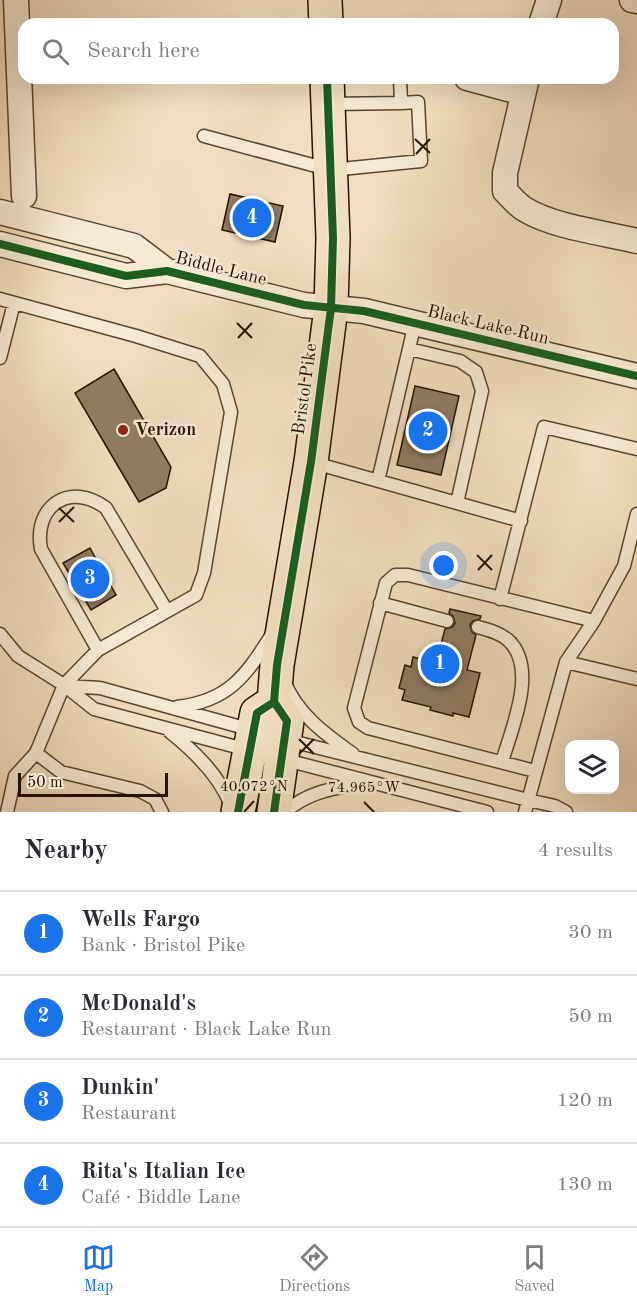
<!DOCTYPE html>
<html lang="en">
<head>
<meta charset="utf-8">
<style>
	:root { --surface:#fff; --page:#f2f2f3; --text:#2b2b33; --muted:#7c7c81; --line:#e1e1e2; --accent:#1a73e8 }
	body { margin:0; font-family:"Old Standard TT",serif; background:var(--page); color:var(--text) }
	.controls { position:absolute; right:18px; bottom:18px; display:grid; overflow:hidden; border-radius:12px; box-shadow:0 6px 24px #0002 }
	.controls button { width:54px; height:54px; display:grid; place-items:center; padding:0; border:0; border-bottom:2px solid var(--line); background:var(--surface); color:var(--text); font:30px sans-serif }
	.scale { position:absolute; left:18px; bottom:15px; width:150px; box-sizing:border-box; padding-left:6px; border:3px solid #251300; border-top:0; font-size:16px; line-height:21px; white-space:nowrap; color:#251300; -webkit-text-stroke:4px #f6ead6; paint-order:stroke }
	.you { position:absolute; left:444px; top:566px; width:21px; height:21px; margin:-15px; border:4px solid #fff; border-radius:50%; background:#1a73e8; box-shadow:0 0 0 9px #1a73e833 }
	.badge { display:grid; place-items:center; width:39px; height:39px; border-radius:50%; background:var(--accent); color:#fff; font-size:20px; font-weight:700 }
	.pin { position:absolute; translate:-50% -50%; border:3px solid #fff; box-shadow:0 2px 6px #0006 }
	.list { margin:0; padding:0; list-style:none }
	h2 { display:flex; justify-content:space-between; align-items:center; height:78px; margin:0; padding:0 24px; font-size:26px }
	h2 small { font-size:20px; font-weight:400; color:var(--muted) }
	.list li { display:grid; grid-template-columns:39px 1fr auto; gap:18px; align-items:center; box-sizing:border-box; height:84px; padding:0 24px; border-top:2px solid var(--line) }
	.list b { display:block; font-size:22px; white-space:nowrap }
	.list p { margin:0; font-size:20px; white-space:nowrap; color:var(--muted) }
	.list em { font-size:20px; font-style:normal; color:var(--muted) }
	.icon { flex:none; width:33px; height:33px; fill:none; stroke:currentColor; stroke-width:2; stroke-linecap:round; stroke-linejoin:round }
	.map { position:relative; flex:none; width:637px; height:812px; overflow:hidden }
	.search { position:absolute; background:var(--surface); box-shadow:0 6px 24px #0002; left:18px; right:18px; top:18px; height:66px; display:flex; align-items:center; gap:15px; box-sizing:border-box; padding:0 21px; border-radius:18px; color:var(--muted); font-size:22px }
	.sheet { height:414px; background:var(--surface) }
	nav { display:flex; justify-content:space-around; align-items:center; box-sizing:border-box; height:84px; border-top:2px solid var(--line); background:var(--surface); font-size:16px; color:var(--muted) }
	nav a { display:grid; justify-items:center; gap:3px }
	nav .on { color:var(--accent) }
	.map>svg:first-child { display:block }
	.building { fill:#8f7d64; stroke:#251300; stroke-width:1.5 }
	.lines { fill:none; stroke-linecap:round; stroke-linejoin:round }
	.service-casing { stroke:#584630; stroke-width:15 }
	.minor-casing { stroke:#584630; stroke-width:27 }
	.primary-casing { stroke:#251300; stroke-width:36 }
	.service { stroke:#f6ead6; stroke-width:12 }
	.minor { stroke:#f6ead6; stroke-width:24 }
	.primary { stroke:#f1dec0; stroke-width:33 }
	.cycleway-casing { stroke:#f6ead6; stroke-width:11 }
	.cycleway { stroke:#1b5e20; stroke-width:8 }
	.ticks { fill:none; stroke:#251300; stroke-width:2 }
	.poi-dot { fill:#8f2418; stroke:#f6ead6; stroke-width:2 }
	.labels { text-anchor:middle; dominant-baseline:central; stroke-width:5; stroke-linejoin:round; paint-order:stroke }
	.street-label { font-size:18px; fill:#251300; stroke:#f6ead6 }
	.poi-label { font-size:18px; font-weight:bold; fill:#251300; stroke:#f6ead6; text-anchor:start }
	.ticks-label { font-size:15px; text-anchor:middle; fill:#251300; stroke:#f6ead6; stroke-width:5; stroke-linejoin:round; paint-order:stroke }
</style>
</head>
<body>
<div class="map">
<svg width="637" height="812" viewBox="0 0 637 812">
	<rect width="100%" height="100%" fill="#f1dec0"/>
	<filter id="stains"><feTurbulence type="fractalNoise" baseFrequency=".00333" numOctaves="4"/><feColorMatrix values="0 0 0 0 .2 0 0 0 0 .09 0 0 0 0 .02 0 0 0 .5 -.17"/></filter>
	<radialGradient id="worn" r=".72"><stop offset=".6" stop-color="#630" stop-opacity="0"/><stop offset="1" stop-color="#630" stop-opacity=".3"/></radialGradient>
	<!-- building -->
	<path class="building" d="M230,194L283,206L275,242L222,230Z
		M114,369L171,467L166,488L139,502L75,393Z
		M415,386L459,396L441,475L397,465Z
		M90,548L116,595L91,610L63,563Z
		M450,609L481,616L480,619L473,621L470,625L472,632L476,635L467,670L480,673L469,717L453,713V716L430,710L431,707L402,700L405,690L399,688L405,665L411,667L413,657L436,663L445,629L452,627L455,623L453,616L449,613Z"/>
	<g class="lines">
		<!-- service casing -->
		<g class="service-casing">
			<path id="service" d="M329,104L401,103L400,78
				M204,136L331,170L421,161L418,102L401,103
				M0,299L136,336L200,356L223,384L231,412L204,573L196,595L98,650L64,685L36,753L15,776L7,812
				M409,349L460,361L476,372L482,391L457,503
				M0,358L14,303
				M311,462L521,521
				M378,481L415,323
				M500,599L544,427L637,449
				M380,603L447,621
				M478,627C489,630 500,633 508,640C539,668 511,730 502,762
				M0,634L18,656L64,685L94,709L248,750
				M98,650L41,549C33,506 70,481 106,508L167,611
				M566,662L637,679
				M284,681C297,714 325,734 353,754
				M66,686L100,688L252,730
				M177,707C228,701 245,677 271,636
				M170,732C195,752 220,776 231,806
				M287,740L528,800L555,806L566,812
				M36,753L61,772L140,791L155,799L162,812
				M282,759L487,812
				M535,771L368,728L359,722L354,708L386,583L395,575H408L594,621
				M285,812C309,791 335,788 364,783
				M525,812L566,662L594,621L624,566L637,514"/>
		</g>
		<!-- minor casing -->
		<g class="minor-casing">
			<path id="minor" d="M16,0L24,196
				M632,0L637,1
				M541,24L549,0
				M467,78L523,93
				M527,78L505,173V191C512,198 518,206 526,210C554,227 605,233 637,241
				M0,212L134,246L167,271
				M0,244L126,276L167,271L304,305L364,311L637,376"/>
		</g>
		<!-- primary casing -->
		<g class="primary-casing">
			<path id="primary" d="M325,0L326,24
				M238,812L257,713L274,702
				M274,812L287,721L274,702L277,665L311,462L331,308L333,238L327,78"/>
		</g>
		<!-- service -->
		<use href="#service" class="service"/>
		<!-- minor -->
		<use href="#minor" class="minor"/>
		<!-- primary -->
		<use href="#primary" class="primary"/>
		<!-- cycleway casing -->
		<g class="cycleway-casing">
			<path id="cycleway" d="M0,244L126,276L167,271L304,305L364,311L637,376
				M238,812L257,713L274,702
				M274,812L287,721L274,702L277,665L311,462L331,308L333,238L327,78"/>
		</g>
		<!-- cycleway -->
		<use href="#cycleway" class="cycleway"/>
	</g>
	<!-- ticks -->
	<path class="ticks" d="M415,139L430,153M416,154L430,139M237,323L252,338M238,338L252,323M59,508L74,522M59,522L74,507M477,555L492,570M478,570L492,555M299,739L314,754M299,754L314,739M364,802L374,812M244,812L254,801"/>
	<!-- markers -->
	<circle class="poi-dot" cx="123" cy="430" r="6"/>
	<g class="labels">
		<!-- street labels -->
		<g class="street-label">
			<text transform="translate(221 269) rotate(14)">Biddle Lane</text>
			<text transform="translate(488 325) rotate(13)">Black Lake Run</text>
			<text transform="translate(305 389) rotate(-82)">Bristol Pike</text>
		</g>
		<!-- poi labels -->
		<g class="poi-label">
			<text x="135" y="430">Verizon</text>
		</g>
	</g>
	<g class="ticks-label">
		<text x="254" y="791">40.072°N</text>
		<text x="364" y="792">74.965°W</text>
	</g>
	<rect width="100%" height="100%" filter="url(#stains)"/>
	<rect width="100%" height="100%" fill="url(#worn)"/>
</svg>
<div class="controls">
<button><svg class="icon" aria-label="layers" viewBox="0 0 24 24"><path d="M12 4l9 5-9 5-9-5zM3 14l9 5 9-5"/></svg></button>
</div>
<div class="scale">50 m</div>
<div class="you"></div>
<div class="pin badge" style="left:440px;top:664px">1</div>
<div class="pin badge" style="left:428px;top:431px">2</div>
<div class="pin badge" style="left:90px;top:579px">3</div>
<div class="pin badge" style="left:252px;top:218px">4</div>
<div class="search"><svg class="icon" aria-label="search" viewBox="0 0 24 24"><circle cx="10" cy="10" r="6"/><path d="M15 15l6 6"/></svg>Search here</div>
</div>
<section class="sheet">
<h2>Nearby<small>4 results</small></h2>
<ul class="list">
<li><span class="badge">1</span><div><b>Wells Fargo</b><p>Bank · Bristol Pike</p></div><em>30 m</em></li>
<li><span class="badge">2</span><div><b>McDonald's</b><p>Restaurant · Black Lake Run</p></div><em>50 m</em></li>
<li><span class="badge">3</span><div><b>Dunkin'</b><p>Restaurant</p></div><em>120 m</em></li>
<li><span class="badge">4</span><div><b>Rita's Italian Ice</b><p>Café · Biddle Lane</p></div><em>130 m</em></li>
</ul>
</section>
<nav>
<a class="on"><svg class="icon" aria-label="map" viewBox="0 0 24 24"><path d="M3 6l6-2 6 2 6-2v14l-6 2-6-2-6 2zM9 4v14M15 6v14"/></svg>Map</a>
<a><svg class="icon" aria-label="directions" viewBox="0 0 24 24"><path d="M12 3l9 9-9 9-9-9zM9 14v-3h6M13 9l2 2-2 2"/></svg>Directions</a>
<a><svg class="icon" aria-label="saved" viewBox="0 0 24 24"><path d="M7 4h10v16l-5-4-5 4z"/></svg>Saved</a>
</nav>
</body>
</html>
